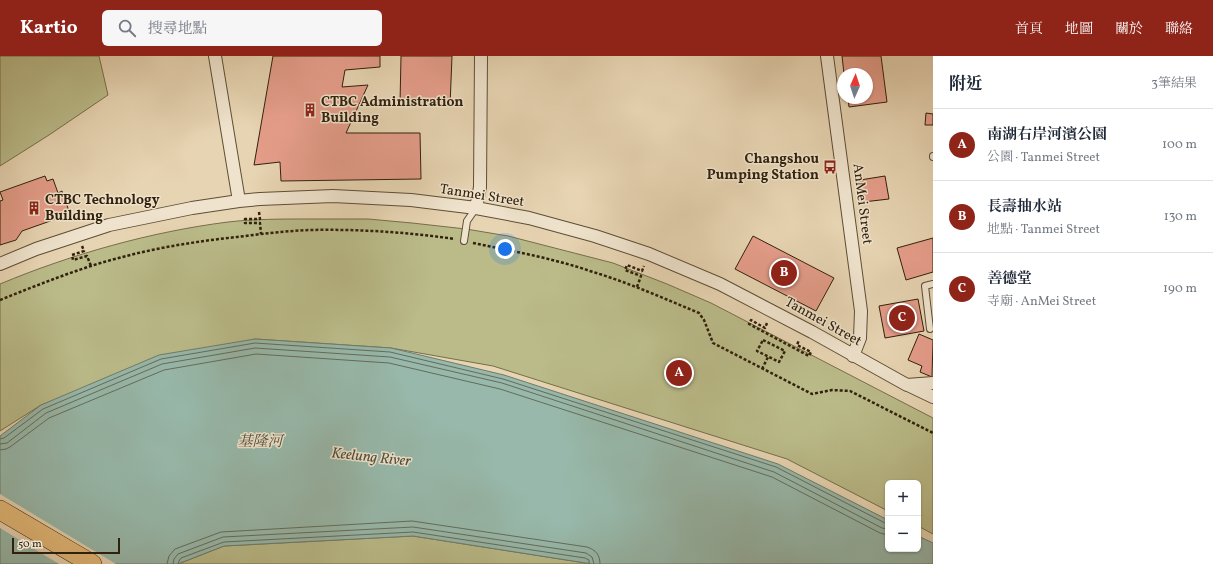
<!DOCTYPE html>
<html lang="zh-TW">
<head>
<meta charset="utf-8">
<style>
	:root { --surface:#fff; --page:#f6f6f7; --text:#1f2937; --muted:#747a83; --line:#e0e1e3; --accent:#8f2418 }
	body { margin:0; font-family:Vollkorn,"Noto Serif TC",serif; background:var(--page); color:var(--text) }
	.controls { position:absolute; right:12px; bottom:12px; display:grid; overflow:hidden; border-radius:6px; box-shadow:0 1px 3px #0004 }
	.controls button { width:36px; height:36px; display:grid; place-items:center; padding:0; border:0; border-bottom:1px solid var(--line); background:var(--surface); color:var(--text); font:20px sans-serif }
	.compass { position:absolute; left:837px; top:12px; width:36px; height:36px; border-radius:50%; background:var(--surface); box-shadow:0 1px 3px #0004; rotate:3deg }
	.scale { position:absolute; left:12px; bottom:10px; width:108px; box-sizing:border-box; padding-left:4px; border:2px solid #31210c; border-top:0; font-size:11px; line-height:14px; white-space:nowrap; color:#31210c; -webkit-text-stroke:3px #efe3cd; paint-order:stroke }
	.you { position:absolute; left:505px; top:193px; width:14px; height:14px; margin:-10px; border:3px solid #fff; border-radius:50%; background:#1a73e8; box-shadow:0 0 0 6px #1a73e833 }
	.badge { display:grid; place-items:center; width:26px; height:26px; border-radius:50%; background:var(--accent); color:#fff; font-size:13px; font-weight:700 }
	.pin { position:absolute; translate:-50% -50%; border:2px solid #fff; box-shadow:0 1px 4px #0006 }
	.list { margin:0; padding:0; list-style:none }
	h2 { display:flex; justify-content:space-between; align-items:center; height:52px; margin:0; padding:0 16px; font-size:17px }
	h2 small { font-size:13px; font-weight:400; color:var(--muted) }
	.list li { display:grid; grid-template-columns:26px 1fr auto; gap:12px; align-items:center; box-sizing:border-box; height:72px; padding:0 16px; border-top:1px solid var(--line) }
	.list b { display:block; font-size:15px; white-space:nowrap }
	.list p { margin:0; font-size:13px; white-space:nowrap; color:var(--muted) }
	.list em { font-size:13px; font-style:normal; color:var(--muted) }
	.icon { flex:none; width:22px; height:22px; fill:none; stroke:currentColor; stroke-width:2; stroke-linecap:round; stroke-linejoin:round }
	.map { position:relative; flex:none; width:933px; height:508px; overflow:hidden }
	header { display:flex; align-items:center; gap:24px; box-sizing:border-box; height:56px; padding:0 20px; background:var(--accent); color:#fff }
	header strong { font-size:19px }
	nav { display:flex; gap:22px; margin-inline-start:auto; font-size:14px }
	.search { width:280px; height:36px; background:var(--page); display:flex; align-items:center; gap:10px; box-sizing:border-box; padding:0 14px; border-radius:6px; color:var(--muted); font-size:15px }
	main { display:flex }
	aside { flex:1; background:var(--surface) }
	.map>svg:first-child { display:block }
	.green { fill:#babb89; stroke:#766e4a }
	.water { fill:#97b8aa; stroke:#6e7c6b }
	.pier { fill:#e7d4b2 }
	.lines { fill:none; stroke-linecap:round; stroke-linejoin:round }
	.shore { stroke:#646c5b; stroke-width:1 }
	.building { fill:#e59d8a; stroke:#31210c }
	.service-casing { stroke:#5e4e36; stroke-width:8 }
	.minor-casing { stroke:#5e4e36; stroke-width:14 }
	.trunk-casing { stroke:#31210c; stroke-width:20 }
	.path { stroke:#31210c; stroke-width:2.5; stroke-dasharray:3 2; stroke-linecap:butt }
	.service { stroke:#efe3cd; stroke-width:6 }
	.minor { stroke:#efe3cd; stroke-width:12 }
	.trunk { stroke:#e4ba79; stroke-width:19 }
	.labels { text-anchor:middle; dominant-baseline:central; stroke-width:3; stroke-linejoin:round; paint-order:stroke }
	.poi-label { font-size:14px; font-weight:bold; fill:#31210c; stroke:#efe3cd; text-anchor:start }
	.street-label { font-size:14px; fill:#31210c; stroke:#efe3cd }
	.water-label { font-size:15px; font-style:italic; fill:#504e3b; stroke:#efe3cd }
</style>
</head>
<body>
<header>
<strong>Kartio</strong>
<div class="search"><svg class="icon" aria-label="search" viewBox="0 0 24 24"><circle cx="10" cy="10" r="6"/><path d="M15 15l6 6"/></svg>搜尋地點</div>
<nav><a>首頁</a><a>地圖</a><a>關於</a><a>聯絡</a></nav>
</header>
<main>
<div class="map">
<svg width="933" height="508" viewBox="0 0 933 508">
	<rect width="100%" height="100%" fill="#e7d4b2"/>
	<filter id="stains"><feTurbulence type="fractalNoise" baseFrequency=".005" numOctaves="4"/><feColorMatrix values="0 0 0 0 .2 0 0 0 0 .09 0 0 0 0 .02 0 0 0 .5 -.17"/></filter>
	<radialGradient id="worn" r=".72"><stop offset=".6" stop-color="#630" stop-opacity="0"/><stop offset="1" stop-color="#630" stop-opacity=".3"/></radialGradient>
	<!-- green -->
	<path class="green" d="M0,0H99L108,39L49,79L0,110Z
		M307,163H368L412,167L466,173L508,180L613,207L667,228L711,247L933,362V478L918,470V427H888V455L787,403L493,310L391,292L255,283L41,349L0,375V228C72,198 150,176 228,166C254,163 281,163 307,163Z
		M413,480L592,508H178L224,490Z"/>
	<!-- water -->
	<path class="water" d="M255,283L391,292L504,319L778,408L888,464V493H918V480L933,487V508H592L413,480L224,490L178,508H0V380L41,349L159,299Z"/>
	<!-- pier -->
	<path class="pier" d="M0,438L116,508H59L0,472Z"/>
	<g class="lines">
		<!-- shore -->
		<path class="shore" d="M0,383L4,382L43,353L161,303L255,287L390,296L503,323L776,411L885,467L888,468
			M0,388L7,387L46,357L162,308L255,292L390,301L502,327L774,416L882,472L888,473
			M0,394L6,393L10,391L49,362L164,314L256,298L389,307L500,333L772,421L880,477L888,479
			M167,508L169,500L175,493L221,476L412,465L587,491C596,494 600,499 600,508
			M173,508L174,503L178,498L223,481L413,471L586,497L592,501L594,508
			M178,508L179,505L181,502L224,486L413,476L585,502L589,504V508"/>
	</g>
	<!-- building -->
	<path class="building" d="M273,0H380V11L345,14L342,31L368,29L346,77H420L421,123L281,125L280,106L254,109Z
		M401,0H452L450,50L400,48Z
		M842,0H881L887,46L849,51L848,42H867V18H844Z
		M926,57L933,58V69H925Z
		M45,120L47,125L53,123L58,137L62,135L70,158L22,175L16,184L0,189V145L3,144L0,136Z
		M885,120L889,143L863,146L860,124Z
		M753,180L834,222L816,255L735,213Z
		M933,182V216L906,224L897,192Z
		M918,243L924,275L885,282L879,250Z
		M919,278L933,284L932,321L920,316L922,310L908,304Z"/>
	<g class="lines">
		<!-- service casing -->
		<g class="service-casing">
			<path id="service" d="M933,100V101
				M464,185L467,165L476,152
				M930,273L925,230L933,228"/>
		</g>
		<!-- minor casing -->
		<g class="minor-casing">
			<path id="minor" d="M215,0L239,145
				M827,0L861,255L860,282L853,300
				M476,152L480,131L481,0
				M0,208L36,193L109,169L192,152L239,145L260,143L333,140L411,144L476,152L529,162L595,180L649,198L720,228L812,276L907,329L933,327
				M908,329L933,341"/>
		</g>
		<!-- trunk casing -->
		<g class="trunk-casing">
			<path id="trunk" d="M0,454L92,508"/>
		</g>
		<!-- path -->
		<path class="path" d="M259,156L260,163H245V167H260L261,178
			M473,187C512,195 552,202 590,215C627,226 663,242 699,257L704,264L713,287L812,338L832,334L850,335L933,377
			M82,190L84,195L72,199L73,204L87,200L91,210
			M637,231L641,220L625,214L627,209L642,215L644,210
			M0,244C30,232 60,220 91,210C138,195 188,186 237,181C261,178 285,175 309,174C358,173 406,176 455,183
			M767,267L765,272L751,264L749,268L809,300L811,296L797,289L799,284
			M763,284L785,295L779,306L757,295Z
			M762,313L768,301"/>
		<!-- service -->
		<use href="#service" class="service"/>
		<!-- minor -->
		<use href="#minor" class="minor"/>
		<!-- trunk -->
		<use href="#trunk" class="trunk"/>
	</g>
	<!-- icons -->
	<defs>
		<g id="building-bare" transform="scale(1.08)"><path d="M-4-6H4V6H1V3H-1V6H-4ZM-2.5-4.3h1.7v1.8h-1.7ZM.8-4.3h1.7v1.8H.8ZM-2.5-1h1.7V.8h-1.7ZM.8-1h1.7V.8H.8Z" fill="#8f2418" stroke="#efe3cd" stroke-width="2.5" paint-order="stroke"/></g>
		<g id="bus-bare" transform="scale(1.08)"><path d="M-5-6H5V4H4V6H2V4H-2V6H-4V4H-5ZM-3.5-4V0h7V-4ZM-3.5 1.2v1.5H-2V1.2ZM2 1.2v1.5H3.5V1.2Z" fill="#8f2418" stroke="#efe3cd" stroke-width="2.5" paint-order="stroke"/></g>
	</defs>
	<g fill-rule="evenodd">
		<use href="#building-bare" x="310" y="54"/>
		<use href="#bus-bare" x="830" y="111"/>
		<use href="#building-bare" x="34" y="152"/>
	</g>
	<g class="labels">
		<!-- poi labels -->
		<g class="poi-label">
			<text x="321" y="46">CTBC Administration<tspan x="321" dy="16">Building</tspan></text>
			<text x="819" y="103" text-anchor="end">Changshou<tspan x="819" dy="16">Pumping Station</tspan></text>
			<text x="45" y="144">CTBC Technology<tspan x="45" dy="16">Building</tspan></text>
		</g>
		<!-- street labels -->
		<g class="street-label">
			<text transform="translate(482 140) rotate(9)">Tanmei Street</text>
			<text transform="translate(862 148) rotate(83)">AnMei Street</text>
			<text transform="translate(823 266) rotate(29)">Tanmei Street</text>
		</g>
		<!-- water labels -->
		<g class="water-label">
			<text x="260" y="386">基隆河</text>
			<text transform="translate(371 402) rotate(6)">Keelung River</text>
		</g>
	</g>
	<rect width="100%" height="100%" filter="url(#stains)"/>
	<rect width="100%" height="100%" fill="url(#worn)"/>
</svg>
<div class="controls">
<button>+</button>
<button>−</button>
</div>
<svg class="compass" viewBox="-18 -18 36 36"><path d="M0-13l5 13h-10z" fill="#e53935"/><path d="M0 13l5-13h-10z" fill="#747a83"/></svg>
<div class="scale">50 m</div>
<div class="you"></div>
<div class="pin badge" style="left:679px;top:317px">A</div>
<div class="pin badge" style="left:784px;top:217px">B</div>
<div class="pin badge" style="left:902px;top:262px">C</div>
</div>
<aside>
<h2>附近<small>3筆結果</small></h2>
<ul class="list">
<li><span class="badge">A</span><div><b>南湖右岸河濱公園</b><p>公園 · Tanmei Street</p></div><em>100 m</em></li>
<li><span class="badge">B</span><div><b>長壽抽水站</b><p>地點 · Tanmei Street</p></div><em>130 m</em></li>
<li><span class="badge">C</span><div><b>善德堂</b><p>寺廟 · AnMei Street</p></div><em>190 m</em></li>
</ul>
</aside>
</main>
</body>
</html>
